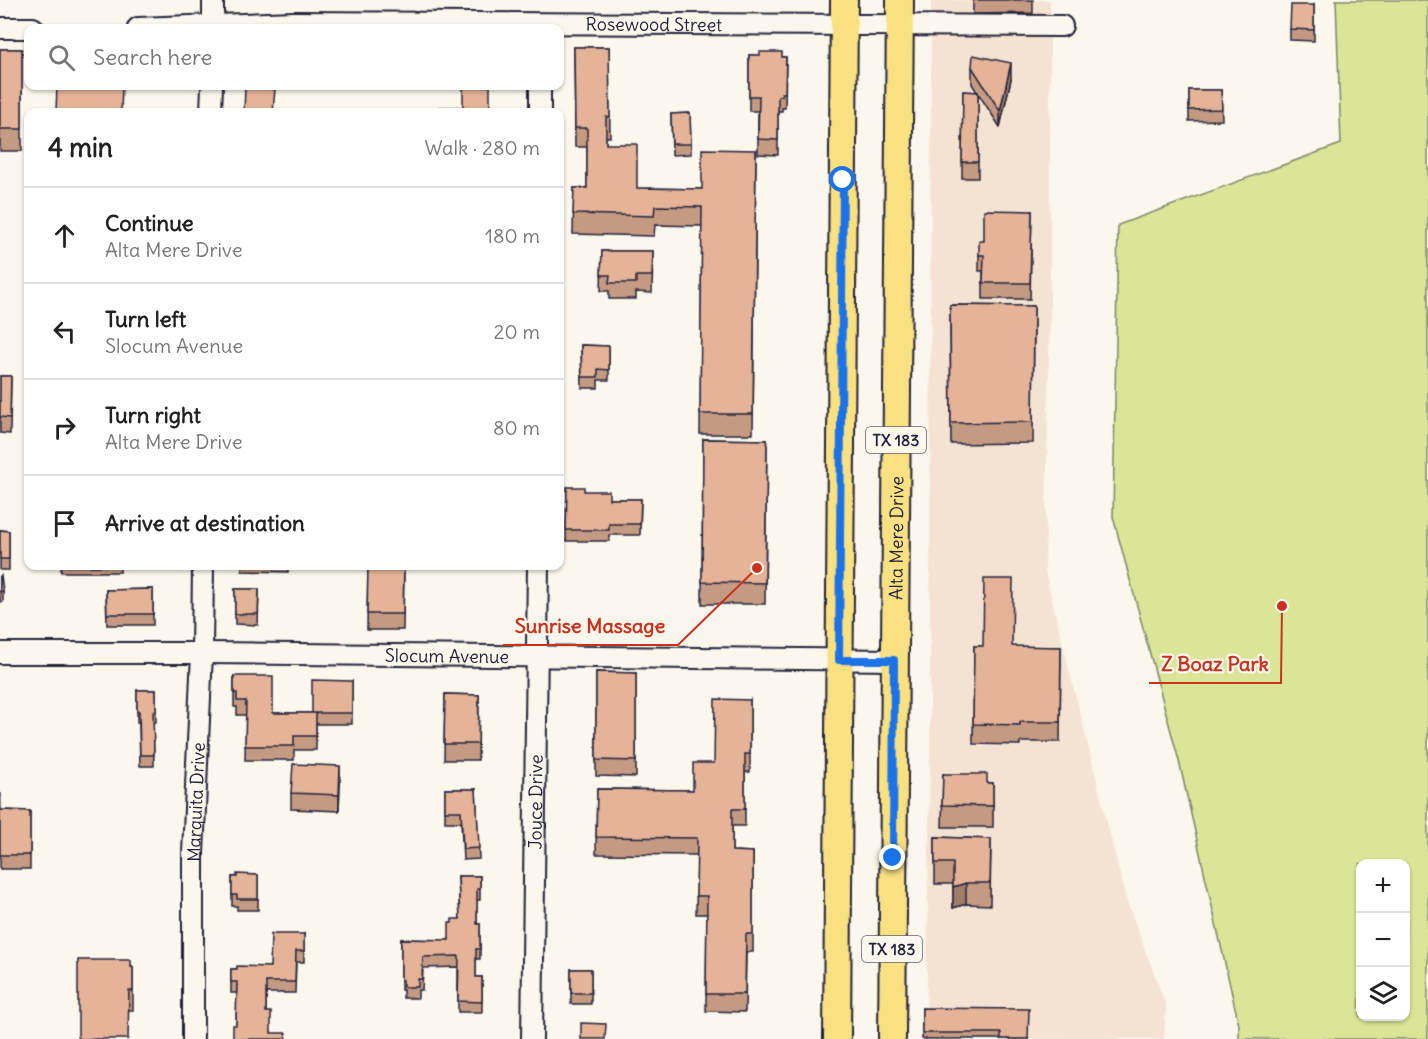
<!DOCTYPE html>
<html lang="en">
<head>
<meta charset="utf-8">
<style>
	:root { --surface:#fff; --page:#f2f2f2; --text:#222; --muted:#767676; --line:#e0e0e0 }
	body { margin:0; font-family:Delius,sans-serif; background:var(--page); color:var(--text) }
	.controls { position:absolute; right:18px; bottom:18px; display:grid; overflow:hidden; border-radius:12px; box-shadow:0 2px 4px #0004 }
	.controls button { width:54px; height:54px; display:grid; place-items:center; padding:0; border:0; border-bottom:2px solid var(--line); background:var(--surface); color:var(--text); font:30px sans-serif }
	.stop { position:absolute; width:18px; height:18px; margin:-14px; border:4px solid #1a73e8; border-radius:50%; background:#fff }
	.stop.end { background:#1a73e8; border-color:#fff; box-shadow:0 2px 6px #0008 }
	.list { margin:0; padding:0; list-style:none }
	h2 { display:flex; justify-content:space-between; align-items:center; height:78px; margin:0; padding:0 24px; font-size:26px }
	h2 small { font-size:20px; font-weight:400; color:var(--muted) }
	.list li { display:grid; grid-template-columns:39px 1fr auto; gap:18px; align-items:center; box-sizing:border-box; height:96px; padding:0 24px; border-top:2px solid var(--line) }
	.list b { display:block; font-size:22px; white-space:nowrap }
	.list p { margin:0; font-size:20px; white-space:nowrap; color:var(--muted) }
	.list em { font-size:20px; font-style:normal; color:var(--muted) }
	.icon { flex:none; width:33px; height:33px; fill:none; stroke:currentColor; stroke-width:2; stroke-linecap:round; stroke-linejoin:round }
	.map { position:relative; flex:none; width:1428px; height:1039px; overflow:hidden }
	.search { position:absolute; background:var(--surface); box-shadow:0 2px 4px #0004; left:24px; top:24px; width:540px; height:66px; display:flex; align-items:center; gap:15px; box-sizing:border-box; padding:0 21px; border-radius:12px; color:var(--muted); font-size:22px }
	.panel { position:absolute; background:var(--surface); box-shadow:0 2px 4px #0004; left:24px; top:108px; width:540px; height:462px; border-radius:12px }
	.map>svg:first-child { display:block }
	.built { fill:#f4e3d2 }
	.green { fill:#dae597; stroke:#7e8469; stroke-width:1.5; fill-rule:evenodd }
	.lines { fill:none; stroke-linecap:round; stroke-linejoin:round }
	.minor-casing { stroke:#22223b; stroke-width:24 }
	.major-casing { stroke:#22223b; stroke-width:30 }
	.minor { stroke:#fbf7ec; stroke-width:20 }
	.major { stroke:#f9e181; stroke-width:26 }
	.wall { fill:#c59a82; stroke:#22223b; stroke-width:1.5 }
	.shaded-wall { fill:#a07d6a; stroke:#22223b; stroke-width:1.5 }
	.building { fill:#e5b397; stroke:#22223b; stroke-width:1.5 }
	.route { stroke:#1a73e8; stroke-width:8 }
	.labels { text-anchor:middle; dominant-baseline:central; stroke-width:4.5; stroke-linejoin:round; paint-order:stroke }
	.shield { fill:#fbf7ec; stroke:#636270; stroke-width:1.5 }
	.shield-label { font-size:16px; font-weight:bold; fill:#22223b }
	.street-label { font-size:18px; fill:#22223b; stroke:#fbf7ec }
	.leader { fill:none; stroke:#c8321e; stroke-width:2 }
	.callout-dot { fill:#c8321e; stroke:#fbf7ec; stroke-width:2 }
	.callout-label { font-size:20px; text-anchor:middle; font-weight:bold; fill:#c8321e; stroke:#fbf7ec; stroke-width:4.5; stroke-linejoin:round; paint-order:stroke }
</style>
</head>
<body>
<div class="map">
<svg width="1428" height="1039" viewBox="0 0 1428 1039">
	<rect width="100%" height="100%" fill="#fbf7ec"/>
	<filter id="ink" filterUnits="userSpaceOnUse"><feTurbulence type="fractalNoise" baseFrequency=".0167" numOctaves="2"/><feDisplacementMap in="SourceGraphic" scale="12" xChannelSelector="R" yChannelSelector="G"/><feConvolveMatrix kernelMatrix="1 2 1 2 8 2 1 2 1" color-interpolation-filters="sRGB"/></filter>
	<g filter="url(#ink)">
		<!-- built -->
		<path class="built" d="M931,0H1050V308L1045,572L1126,899L1166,1005L1164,1039H926L930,768Z"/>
		<!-- green -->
		<path class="green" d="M1336,0H1428V1039H1239V1025L1179,761L1113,517L1118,225L1341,144ZM1360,864H1406V1016H1360Z"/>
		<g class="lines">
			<!-- minor casing -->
			<g class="minor-casing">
				<g id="minor">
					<path d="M0,28H33"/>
					<path id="s1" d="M138,28L294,22L1062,26"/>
					<path d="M213,28V0"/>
					<path d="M211,112L212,86"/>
					<path d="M540,112V86"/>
					<path id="s2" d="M0,653H202L894,660"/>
					<path id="s3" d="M193,1039V853L202,653L203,566"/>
					<path id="s4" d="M532,1039L538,566"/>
				</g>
			</g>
			<!-- major casing -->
			<g class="major-casing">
				<g id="major">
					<path d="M837,1039L844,0"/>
					<path id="s5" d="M892,1039L900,0"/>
				</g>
			</g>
			<!-- minor -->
			<use href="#minor" class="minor"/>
			<!-- major -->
			<use href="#major" class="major"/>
		</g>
		<!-- wall -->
		<path class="wall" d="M973,0H1033V13L973,14Z
			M1314,5V41L1290,40V29Z
			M574,47H609L610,137H606V144L637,188L702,189L756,150L753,434H700L702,226L655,225L654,236L573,234L574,188H587V147H575Z
			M0,49H22V151H0Z
			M749,55L786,57L785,108H782V111H778V155L758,154V111H749Z
			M972,67L1011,79L1000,127L978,93V178H962L963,91L977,92L972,84Z
			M395,86H429V88H395Z
			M1189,90H1221L1222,120L1189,121Z
			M690,113L691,154L672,155L671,114Z
			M1032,211L1030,299H983V271H979V255L984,241Z
			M602,251H653L652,293L636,292V299H609V291H601Z
			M950,305L1034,306L1033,443L951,444Z
			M581,345L609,346V380H598V388H582Z
			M0,376H11L10,434L0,433Z
			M703,439L767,440L765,604H702Z
			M567,487L584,491L609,499H641L640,535H609V541H566Z
			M0,530L9,531V570H0Z
			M61,566H120V572H61Z
			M242,566H288V572L242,571Z
			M368,566H404L403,630H367Z
			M0,576L3,591V602H0Z
			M153,589V625H107L106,590Z
			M235,589H259L258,625L235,624Z
			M974,646L1061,647L1060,742H1020V745L973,744Z
			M596,672L636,673V777L596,776Z
			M234,676L273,713H312L352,681V724H316V750H294V760H245L246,715H237V707H234Z
			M137,690H156V722H153L154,766H140L139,722H137Z
			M445,694L479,695L478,760H444Z
			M750,700V772H745V826H732V851L753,852V952H746L745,1012L706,1011L707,914H696L697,855L596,854L597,789L693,790L714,763Z
			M943,774L987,783H993V827H942Z
			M340,783L339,811L291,809V793Z
			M445,789H476L479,859L463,860L461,822H445Z
			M0,794L1,810L30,811V869H0Z
			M935,837L991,839L990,905L966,904L953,908V884H935Z
			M258,875V910H237V906H232V877Z
			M458,876H480V900H477V924H480V959H476V977H482V1012H458V967L423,968L422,990H418V998H403V990H401V939L449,940L452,923L460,919Z
			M304,934V962H296L295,993H266V1012L271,1033L286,1039L236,1025L237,993H231V969L270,967Z
			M131,967H133V1010H129L78,1039Z
			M571,969H591V1004H571Z
			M922,1008L1029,1039H922Z"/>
		<!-- shaded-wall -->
		<path class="shaded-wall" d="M1011,63V79L1000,127V111Z
			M340,766V783L339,811V795Z
			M966,883V904L953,908V887Z"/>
		<!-- building -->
		<path class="building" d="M1291,5H1314V30L1290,29Z
			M574,47H609L610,117H606V144H637V188L702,189V149L756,150L753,414H700L702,207L655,206L654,216L573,214L574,188H587V128H575Z
			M0,49H22V129H0Z
			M760,52H782V57H786L785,93H782V96H778V140L758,139L759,96H749V55H760Z
			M973,55L1011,63L1000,111L972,67Z
			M57,86H122L121,112H56Z
			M463,86H490V112H439V107H463Z
			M245,87L275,89L273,112H244Z
			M1189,90H1221L1222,109L1189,110Z
			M963,91L978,92V162H962Z
			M690,113L691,144H672L671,114Z
			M984,210L1032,211L1030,283H983L984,255H979V241H984Z
			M602,251H653L652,276H636V283H609L610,275H601Z
			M950,305L1034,306L1033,422L951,423Z
			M581,345L609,346V370L598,369V377H582Z
			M0,376H11L10,418L0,417Z
			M703,439L767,440L765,583L702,582Z
			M567,487H584V491H609V499H641L640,524H609V530H566Z
			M0,530L9,531V559H0Z
			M368,566H404L403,614H367Z
			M1,575L3,591L0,592V576Z
			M984,579H1013L1012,646L1061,647L1060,722H1020V725L973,724L974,646H983Z
			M153,589V614H107L106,590Z
			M235,589H259L258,614H235Z
			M596,672L636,673V761L596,760Z
			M234,676H273V713H316V736H294V746H245L246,701H237V693H234Z
			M312,680L352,681V713H312Z
			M137,690H156V711H153L154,755H140L139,711H137Z
			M445,694L479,695L478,744H444Z
			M715,699L750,700V754H745V809H732V851L753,852V934H746L745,994H706L707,896H696L697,838L596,837L597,789L693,790V763H714Z
			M293,764L340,766L339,795L291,793Z
			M943,774H987V783H993V806L942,805Z
			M445,789H476L479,848L463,849L461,811H445Z
			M0,794H1L0,810L30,811V855H0Z
			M935,837L991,839L990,883H966L953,887V863H935Z
			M237,874L258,875V899H237V895H232V877H237Z
			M458,876H480V889H477V924H480V949H476V977H482V1002L458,1001L459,956L423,957L422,979H418V987H403V980H401V939L449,940V923H452V919H460Z
			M271,934H304V951H296L295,982H266V1012H271V1033H286V1039H233V1025H236L237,982H231V969H237V966L270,967Z
			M78,960H131V967H133V991H129L128,1039H78Z
			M571,969H591V993H571Z
			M922,1008L1029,1009L1028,1039H1001V1033H922Z
			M581,1023L606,1024L605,1039H581Z"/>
	</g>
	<g class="lines" filter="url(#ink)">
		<!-- route -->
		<path class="route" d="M843,180L839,660H894L893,858"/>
	</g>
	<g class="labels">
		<!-- shield labels -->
		<g class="shield">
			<rect x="866" y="427" width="60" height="26" rx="4.5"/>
			<rect x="862" y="936" width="60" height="26" rx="4.5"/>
		</g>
		<g class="shield-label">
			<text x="896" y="440">TX 183</text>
			<text x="892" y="949">TX 183</text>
		</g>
		<!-- street labels -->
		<g class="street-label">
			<text stroke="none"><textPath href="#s1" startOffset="516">Rosewood Street</textPath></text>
			<text stroke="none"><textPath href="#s5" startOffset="501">Alta Mere Drive</textPath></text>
			<text stroke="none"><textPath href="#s2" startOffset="447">Slocum Avenue</textPath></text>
			<text stroke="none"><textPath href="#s3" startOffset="237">Marquita Drive</textPath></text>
			<text stroke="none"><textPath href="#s4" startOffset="237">Joyce Drive</textPath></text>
		</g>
	</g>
	<!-- callouts -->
	<path class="leader" d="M757 568L678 645H503M1282 606L1281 683H1149"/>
	<g class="callout-dot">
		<circle cx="757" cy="568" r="6"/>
		<circle cx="1282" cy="606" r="6"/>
	</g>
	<g class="callout-label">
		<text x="590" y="633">Sunrise Massage</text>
		<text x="1215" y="671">Z Boaz Park</text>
	</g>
</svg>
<div class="controls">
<button>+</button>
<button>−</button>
<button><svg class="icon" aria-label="layers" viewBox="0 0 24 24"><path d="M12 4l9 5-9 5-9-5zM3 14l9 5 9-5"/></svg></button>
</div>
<div class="stop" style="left:843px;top:180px"></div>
<div class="stop end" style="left:893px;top:858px"></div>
<div class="search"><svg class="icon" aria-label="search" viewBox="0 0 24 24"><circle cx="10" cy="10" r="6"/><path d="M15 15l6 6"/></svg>Search here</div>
<section class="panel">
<h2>4 min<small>Walk · 280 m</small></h2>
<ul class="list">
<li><svg class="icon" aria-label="ahead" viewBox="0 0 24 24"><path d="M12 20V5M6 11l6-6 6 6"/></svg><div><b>Continue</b><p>Alta Mere Drive</p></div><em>180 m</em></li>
<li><svg class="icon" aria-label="left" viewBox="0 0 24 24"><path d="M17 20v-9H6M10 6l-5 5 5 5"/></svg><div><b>Turn left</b><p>Slocum Avenue</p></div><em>20 m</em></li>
<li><svg class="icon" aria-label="right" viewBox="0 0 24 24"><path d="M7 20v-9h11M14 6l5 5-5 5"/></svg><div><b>Turn right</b><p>Alta Mere Drive</p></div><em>80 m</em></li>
<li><svg class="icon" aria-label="arrive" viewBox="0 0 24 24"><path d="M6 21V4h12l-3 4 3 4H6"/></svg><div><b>Arrive at destination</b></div></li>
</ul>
</section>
</div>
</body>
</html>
